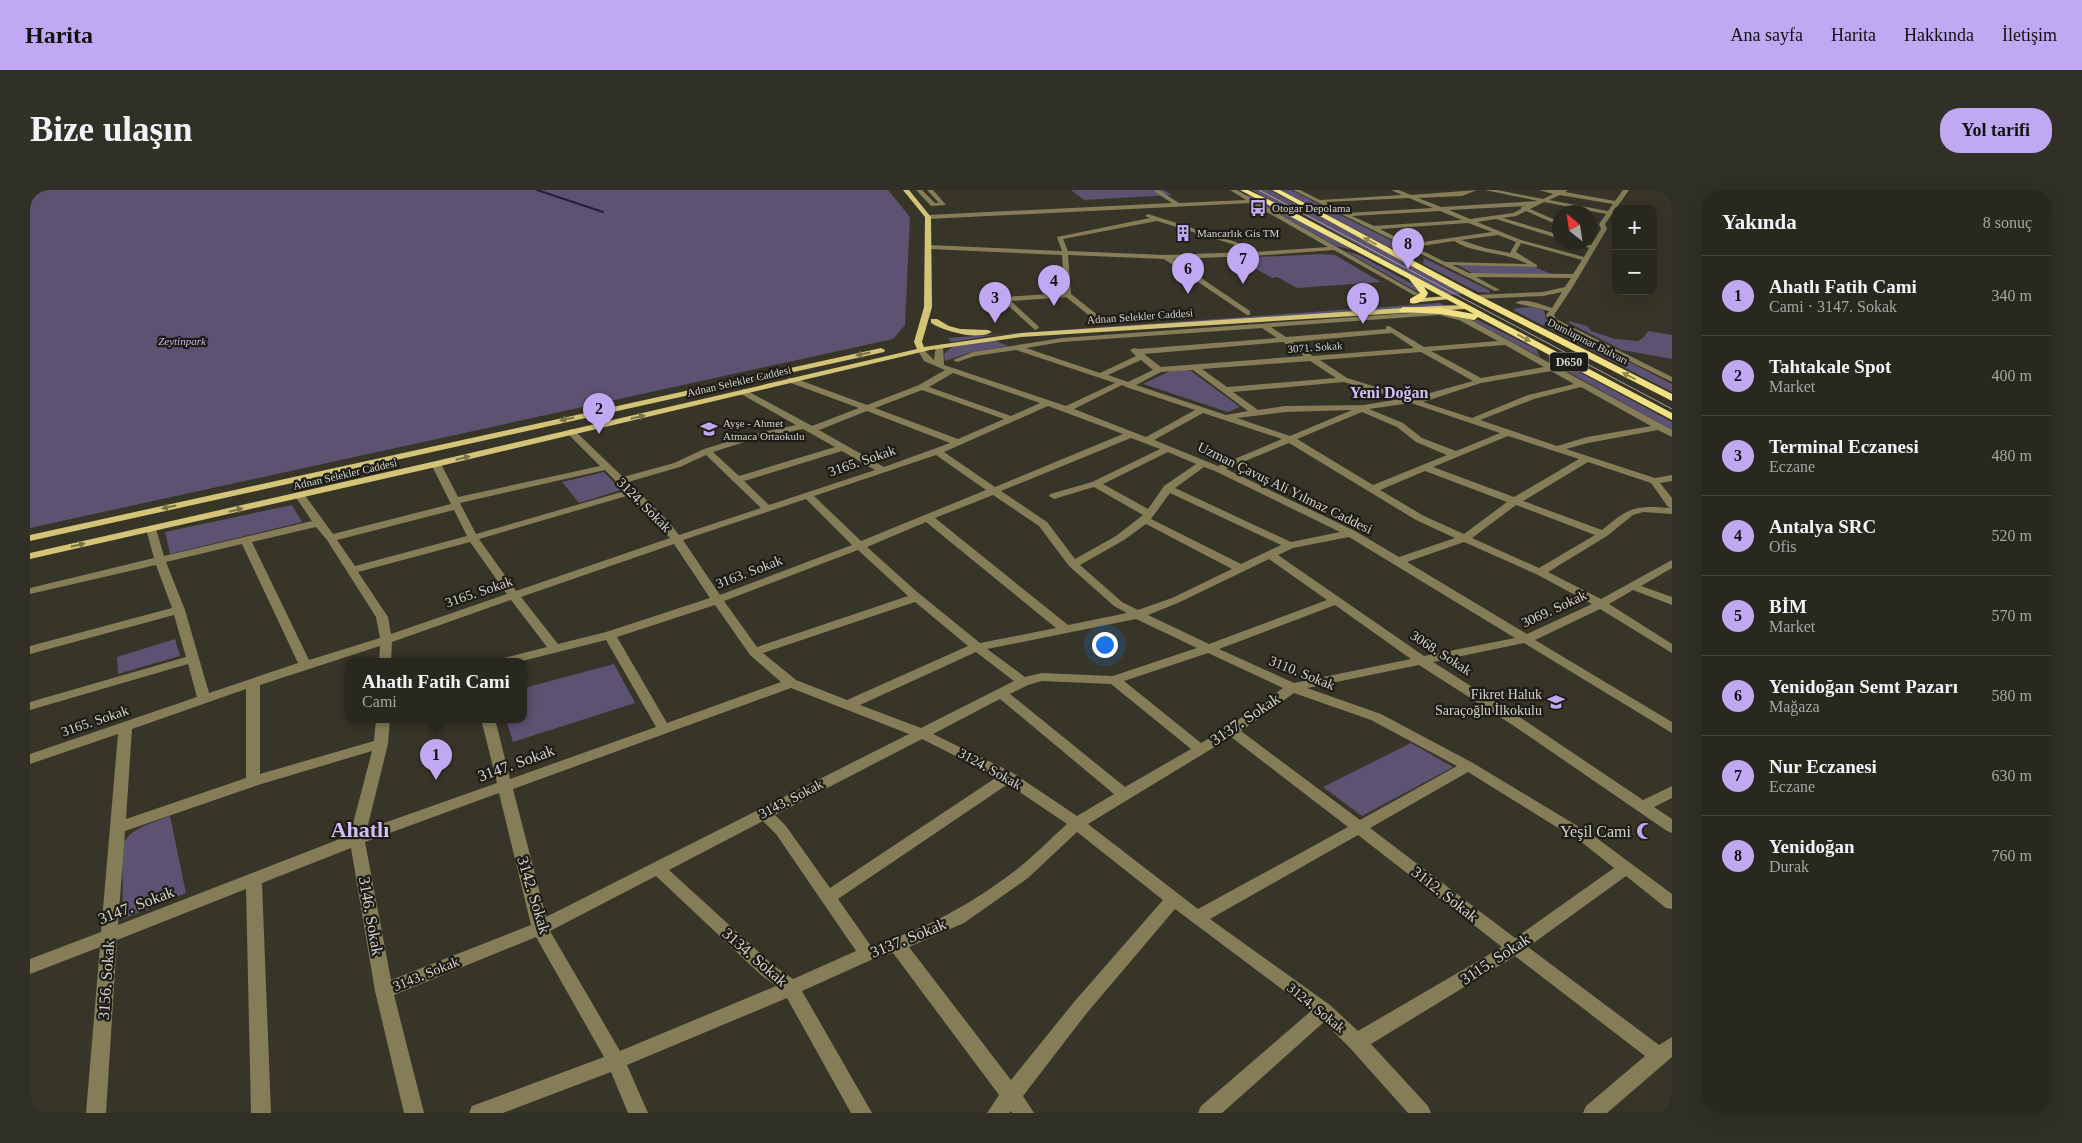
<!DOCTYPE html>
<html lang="tr">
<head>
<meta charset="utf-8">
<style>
	:root { --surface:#29281e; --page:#313027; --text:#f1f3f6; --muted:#a5a6a4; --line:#45443c; --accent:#c1a8f3 }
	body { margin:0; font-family:"Times New Roman",serif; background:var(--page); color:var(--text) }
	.controls { position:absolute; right:15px; top:15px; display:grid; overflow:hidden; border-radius:10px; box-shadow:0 5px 20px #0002 }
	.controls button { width:45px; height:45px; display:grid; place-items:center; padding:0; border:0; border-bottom:1px solid var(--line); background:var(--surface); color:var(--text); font:25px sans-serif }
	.compass { position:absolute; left:1522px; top:15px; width:45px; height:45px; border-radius:50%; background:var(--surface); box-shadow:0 5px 20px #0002; rotate:330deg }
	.you { position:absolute; left:1074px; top:454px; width:18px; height:18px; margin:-12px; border:4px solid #fff; border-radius:50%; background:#1a73e8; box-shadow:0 0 0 8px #1a73e833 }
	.badge { display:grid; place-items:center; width:32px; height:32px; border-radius:50%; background:var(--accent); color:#111; font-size:16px; font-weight:700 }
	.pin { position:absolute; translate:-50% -41px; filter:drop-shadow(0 1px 2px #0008) }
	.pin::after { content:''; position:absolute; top:26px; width:18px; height:15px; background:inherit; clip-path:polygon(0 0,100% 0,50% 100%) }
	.popup { position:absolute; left:315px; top:468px; width:182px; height:65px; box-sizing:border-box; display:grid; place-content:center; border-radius:10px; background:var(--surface); filter:drop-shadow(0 1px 4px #0005); font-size:16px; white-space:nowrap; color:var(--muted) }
	.popup b { font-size:19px; color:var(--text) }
	.popup::after { content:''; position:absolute; left:50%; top:100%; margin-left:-10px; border:10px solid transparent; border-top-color:var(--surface) }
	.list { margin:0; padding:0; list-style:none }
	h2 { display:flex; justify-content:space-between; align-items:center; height:65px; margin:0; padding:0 20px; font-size:21px }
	h2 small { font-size:16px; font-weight:400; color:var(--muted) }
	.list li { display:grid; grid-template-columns:32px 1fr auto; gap:15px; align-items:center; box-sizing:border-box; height:80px; padding:0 20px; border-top:1px solid var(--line) }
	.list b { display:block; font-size:19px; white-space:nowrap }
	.list p { margin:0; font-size:16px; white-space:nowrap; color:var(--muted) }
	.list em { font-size:16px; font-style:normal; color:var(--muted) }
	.map { position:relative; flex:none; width:1642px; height:923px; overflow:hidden; border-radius:20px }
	header { display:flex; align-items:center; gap:30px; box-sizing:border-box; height:70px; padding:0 25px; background:var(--accent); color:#111 }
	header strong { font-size:24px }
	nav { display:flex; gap:28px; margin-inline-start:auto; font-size:18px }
	.intro { display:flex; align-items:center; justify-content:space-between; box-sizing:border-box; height:120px; padding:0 30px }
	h1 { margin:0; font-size:35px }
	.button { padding:12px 22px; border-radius:20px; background:var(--accent); color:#111; font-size:18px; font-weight:700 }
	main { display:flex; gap:30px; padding:0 30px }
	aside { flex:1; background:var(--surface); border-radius:20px; box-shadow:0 5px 20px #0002 }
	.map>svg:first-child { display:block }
	.green { fill:#5c5271 }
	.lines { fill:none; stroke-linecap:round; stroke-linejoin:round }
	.stream { stroke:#271c3b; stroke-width:2 }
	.minor { fill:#847d58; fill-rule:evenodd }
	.major { fill:#d3c477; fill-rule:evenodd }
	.highway { fill:#f2e182; fill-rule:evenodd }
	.tram { stroke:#a5a49b; stroke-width:1 }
	.oneway { fill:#928851 }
	.oneway2 { fill:#787046 }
	.labels { text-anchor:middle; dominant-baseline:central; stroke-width:4.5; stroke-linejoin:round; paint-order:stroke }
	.far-poi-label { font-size:11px; fill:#d4d3cb; stroke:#1d1c16; text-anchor:start }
	.far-street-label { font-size:11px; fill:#d4d3cb; stroke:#1d1c16 }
	.far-park-label { font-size:11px; font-style:italic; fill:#cab6f4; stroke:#1d1c16 }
	.shield { fill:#1d1c16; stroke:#9d9c95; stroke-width:1 }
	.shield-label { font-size:12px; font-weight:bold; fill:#d4d3cb }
	.street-label { font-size:14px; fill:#d4d3cb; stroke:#1d1c16 }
	.poi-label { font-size:14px; fill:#d4d3cb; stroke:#1d1c16; text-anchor:end }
	.far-district-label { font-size:16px; font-weight:bold; fill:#d1bff8; stroke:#1d1c16 }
	.near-street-label { font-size:16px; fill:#d4d3cb; stroke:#1d1c16 }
	.near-poi-label { font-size:16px; fill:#d4d3cb; stroke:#1d1c16; text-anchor:end }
	.near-district-label { font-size:22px; font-weight:bold; fill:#d1bff8; stroke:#1d1c16 }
</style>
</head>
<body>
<header>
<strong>Harita</strong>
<nav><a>Ana sayfa</a><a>Harita</a><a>Hakkında</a><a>İletişim</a></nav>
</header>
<div class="intro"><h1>Bize ulaşın</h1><a class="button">Yol tarifi</a></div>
<main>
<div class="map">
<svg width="1642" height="923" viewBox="0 0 1642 923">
	<rect width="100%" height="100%" fill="#373528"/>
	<!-- green -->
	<path class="green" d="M0,0H858L880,27L875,135L863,149L0,338Z
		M1041,0H1134L1142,5L1054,10Z
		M1221,0H1240L1435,104L1418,105L1270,23L1253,17Z
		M1249,0H1261L1384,62V70Z
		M1216,5L1222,6L1253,21L1324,60L1306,56Z
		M1315,61L1329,65L1386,96L1390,103Z
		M1293,64L1305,65L1351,92L1267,98L1247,87L1242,88L1207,68Z
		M1394,68L1459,100L1460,103L1448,102L1393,74Z
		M1426,74L1505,77L1521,84L1442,83Z
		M1410,113L1415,116L966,145L921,152L918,148Z
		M1500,117L1514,120L1516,129L1642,194V202L1483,120L1487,118Z
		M1444,128L1506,159L1510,167L1440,129Z
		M1539,131L1557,136L1561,141L1585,149L1608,151L1614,147L1618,141L1642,145V169L1592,160L1539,133Z
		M964,150L978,156L939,163L915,171L914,164L922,157Z
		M1518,165L1642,232V240L1522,173Z
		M1156,180L1161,181L1210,217L1198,222L1113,194L1140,181Z
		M574,282L591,300L549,313L532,292Z
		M262,315L272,332L140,364L135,342Z
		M145,449L150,466L88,484L87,467Z
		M584,474L605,513L483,552L476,529H494V498Z
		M1381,553L1423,577L1332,626L1293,597Z
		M140,626L156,703L93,729L92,656C99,638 123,633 140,626Z"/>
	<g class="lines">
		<!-- stream -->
		<path class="stream" d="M507,0L573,22"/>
		<!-- minor -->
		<path class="minor" d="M886,0H892L905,13H909L897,0H903L916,15L901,16Z
			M1125,0H1129L1149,13L1216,10L1200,0H1207L1389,104L1384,105L1304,60L1223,66L1143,69L1220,121V125H1217L1134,69L1038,65L1041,104L1078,133L1071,135L1036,107L981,111L1008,136L1009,138L1005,140L971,109L975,107L1034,103L1032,65L899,59L896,57L899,55L1032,61L1027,47L1120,28L1115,26L1118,24L1206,52L1224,62L1298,57L1221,13L898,29L895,27L898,25L1142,13L1125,2ZM1127,31L1202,54L1216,62L1136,65L1038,61L1033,49Z
			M1263,0H1270L1290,10L1372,5L1361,0H1369L1381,5L1447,0L1432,6L1388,8L1411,17L1508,11L1455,0H1467L1513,9L1523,4L1509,0H1538L1535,2L1585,11L1593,0H1599L1575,34L1577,39L1542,98L1524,125L1526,129L1642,187V192L1520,132L1516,125L1519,121L1485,113C1494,107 1512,115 1522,118L1532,102L1513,106L1445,109L1442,107L1445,105L1513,102L1535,97L1541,88L1446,87L1470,100L1465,101ZM1530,5L1583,14L1578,21L1519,10ZM1379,8L1403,18L1316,23L1295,12ZM1514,12L1576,24L1569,34L1571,39L1561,55L1543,52L1559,58L1554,67L1491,50L1447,32L1466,29L1530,49V45L1473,28L1486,26L1496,21L1530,36V32L1500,19ZM1498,16L1491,17V19L1483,23L1440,29L1419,20ZM1410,21L1432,30L1344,36L1322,26ZM1438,33L1462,42L1379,54L1350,39ZM1468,45L1486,52L1480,63L1455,58L1431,50ZM1424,51C1446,65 1475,61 1497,74L1415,72L1385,57ZM1491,53L1552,70L1543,84L1439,83L1422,75L1507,77V75L1486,62Z
			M1409,121L1434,126L1642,240V247L1628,240L1558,253L1536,259L1625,288L1642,285V291L1630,293L1642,308V324L1613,322L1603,325L1577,346L1518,382L1571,409L1642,370V378L1611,396L1642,407V415L1603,400L1579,414L1642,454V463L1570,419L1505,450L1642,532V543L1494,453L1403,472L1494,530L1613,610L1642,596V608L1624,617L1642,629V643L1637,641L1484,536L1389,475L1277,498L1351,524L1443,573L1564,646L1642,704V719L1636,718L1596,686L1498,757L1629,855L1642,847V867L1577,923H1553L1556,916L1615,866L1485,766L1341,854L1398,916L1401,923H1378L1320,858L1294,832L1192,923H1168L1171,916L1281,821L1145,719L1056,824L993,906L1004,923H982L981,921L979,923H957L969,905L863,763L841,770L772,801L842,923H821L757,808L597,875L618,923H598L581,882L473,923H439L442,916L574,867L506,747L364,805L394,923H374L345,801L321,658L232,693L241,923H221L216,699L87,750L76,923H56L70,757L0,784V769L71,742L88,544L0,574V564L167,507L158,474L0,520V512L156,467L144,425L0,464V456L142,418L126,375L0,404V398L124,368L116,339L121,336L126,339L134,366L282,331L265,306L270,303L274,304L303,344L421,314L401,274L406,271L411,274L428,307L570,276L536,242L541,239L544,240L593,287L644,273L674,259L719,245L766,235L711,204V200L714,199L782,236L829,218L758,192V188H764L837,215L889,195L915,180L894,171L887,159L891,157L904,170L906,156L913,154L914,175L1036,216L1085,193L986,160L945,166L927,172L923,170L943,162L1032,148ZM1409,125L1429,130L1468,151L1394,157L1359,136H1356V139L1256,147L1241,137ZM1232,138L1247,148L1108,159L1104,158L1100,160L1106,166L1070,183L996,158L1032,152ZM1362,143L1384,158L1283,166L1262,152ZM1253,152L1274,166L1131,177L1114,164ZM1475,155L1514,177L1451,188L1401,161ZM1391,162L1443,191L1382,208L1317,188L1290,170ZM1111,170L1123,180L1098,192L1078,185ZM1280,171L1306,188L1197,197L1172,179ZM1163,180L1218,221L1196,225L1106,195L1131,182ZM1521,181L1544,194L1498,205L1442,228L1393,212L1451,193ZM923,183L1010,213L981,226L899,197ZM1314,192L1370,209L1334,215L1255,216L1228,220L1203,202ZM1092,195L1096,197L1165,220L1116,247L1044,219ZM1551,197L1621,236L1557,247L1527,256L1450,230L1504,209ZM892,200L974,229L928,249L845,218ZM1381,213L1470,243L1426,261L1392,248L1373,233L1339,219ZM1018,216L1093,244L965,297L914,262ZM1322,220L1260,246L1207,228L1255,222ZM837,221L920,253L854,277L789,240ZM1332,222L1367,237L1386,252L1417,265L1343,295L1267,249ZM1173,223L1252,249L1188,276L1124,250ZM773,239L805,257L709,286L683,262L724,249ZM1478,246L1549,269L1484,307L1403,277ZM1101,248L1130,259L1062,292L1020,304L1019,306L1024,309L1064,297L1113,325L1086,346L1045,369L1017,332L971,301ZM1259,253L1386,330L1425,348L1369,367L1325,341L1196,279ZM812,261L845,280L739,315L714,291ZM1138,262L1166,274L1134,296L1118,319L1073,294ZM676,265L731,318L649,345L638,331L598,292L650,277ZM906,265L956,300L831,351L784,306ZM1558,272L1621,293L1638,317L1641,318C1604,315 1600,317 1572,340L1493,311ZM1174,277L1185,281L1310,342L1261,352L1145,298ZM575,280L595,301L446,344L430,313ZM1395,281L1477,312L1434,344L1394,326L1350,300ZM1140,303L1251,355L1211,374L1121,329ZM600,305L640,348L486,401L449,349ZM963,305L1009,336L1039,376L1084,416L1097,423L1038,435L905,328ZM776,309L822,355L690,405L653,350ZM1486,315L1565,345L1509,378L1442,348ZM424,320L437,346L325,376L307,350ZM896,332L1026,438L950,453L886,401L837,357ZM1116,334L1202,379L1142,408L1108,420L1092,412L1050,375L1094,350ZM286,337L297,350L346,427L350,448L279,470L222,352ZM1319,347L1485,448L1394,466L1248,365L1263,358ZM440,352L477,404L361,444L358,427L328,382ZM1434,352L1506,384L1562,414L1497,444L1377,372ZM212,354L268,473L179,503L155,420L136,372ZM644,354L680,408L576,442L528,454L491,407ZM828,360L878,406L727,457L694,411ZM1239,369L1297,410L1179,454L1118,425L1150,412ZM481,410L517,457L474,468L472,471H492L576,450L626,537L480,589L465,529H451L467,593L337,639L358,554L360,529H346L344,551L230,584V495L350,456L349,471H361L362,452ZM885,412L938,456L817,510L766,490L733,463ZM685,415L720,465L751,492L637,533L587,447ZM1305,415L1381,469L1264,493L1189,459ZM1106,429L1167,458L1083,486L1012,483L995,487L957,459ZM946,462L984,491L891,538L830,515ZM1178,463L1253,498L1197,538L1171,553L1094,491ZM1012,491L1081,494L1161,559L1095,597L980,504L998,495ZM761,498L879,544L516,727L483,599ZM216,499V588L96,629L102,539ZM1264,503L1341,530L1427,576L1330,630L1211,541ZM970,509L1084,604L1047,626L983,583L903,544ZM1201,547L1318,637L1168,719L1058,634ZM892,549L967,587L800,698L756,636L745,625ZM342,561L320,645L88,735L95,641L228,595ZM1438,582L1554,654L1584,678L1485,748L1340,638ZM978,594L1037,634C1020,649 1004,666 986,680C942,714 894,740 841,756L808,709ZM469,603L501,735L361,790L335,652ZM733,631L746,644L826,761L763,789L743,775L639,680ZM1047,642L1133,710L1044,812L981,890L879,757L934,733L998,688ZM1328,645L1472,757L1328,841L1300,815L1180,729ZM626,686L731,785L746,796L590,861L520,741Z"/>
		<!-- major -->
		<path class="major" d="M873,0H879L901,27L902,117L892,152L894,157L991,143L1404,116L1435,115L1439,117L1435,119L991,147L900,160L406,277L0,369V363L406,271L887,159L884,152L894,117L895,27Z
			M1418,106L1422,108L1420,109L1391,112L1387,110L1391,108Z
			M901,129H907L919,136L930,139L958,140L962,142C948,151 914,141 901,133Z
			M851,158L855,160L854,162L0,351V345Z"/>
		<!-- highway -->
		<path class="highway" d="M1210,0H1218L1254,17L1642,223V230L1448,127L1444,130L1411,124L1370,122L1369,120L1373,117L1411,118L1444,124L1394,97L1398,103C1395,110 1388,115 1380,113V109L1390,103L1379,89Z
			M1242,0H1250L1448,105L1642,204V211L1442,109Z"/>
		<!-- tram -->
		<path class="tram" d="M1229,0L1642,219"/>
	</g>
	<!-- one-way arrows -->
	<defs><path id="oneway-solid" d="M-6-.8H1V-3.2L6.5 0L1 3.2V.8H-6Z" transform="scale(1.25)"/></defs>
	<g class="oneway">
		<use href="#oneway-solid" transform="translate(1340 51) rotate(-152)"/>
		<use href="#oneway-solid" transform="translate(1494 148) rotate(28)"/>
		<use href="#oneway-solid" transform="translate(1599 186) rotate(-153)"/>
	</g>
	<g class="oneway2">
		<use href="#oneway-solid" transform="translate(833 164) rotate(168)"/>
		<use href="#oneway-solid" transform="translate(608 227) rotate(-13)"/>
		<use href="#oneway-solid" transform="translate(537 229) rotate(168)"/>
		<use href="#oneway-solid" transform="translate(433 268) rotate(-13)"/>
		<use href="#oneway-solid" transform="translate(139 317) rotate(168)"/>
		<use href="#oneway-solid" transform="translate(206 320) rotate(-13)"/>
		<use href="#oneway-solid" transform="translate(48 355) rotate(-13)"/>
	</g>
	<!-- icons -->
	<defs>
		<g id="bus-bare" transform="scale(1.35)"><path d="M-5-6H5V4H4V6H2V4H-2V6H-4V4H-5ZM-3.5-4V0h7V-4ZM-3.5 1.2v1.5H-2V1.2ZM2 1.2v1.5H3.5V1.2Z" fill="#c1a8f3" stroke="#1d1c16" stroke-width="2.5" paint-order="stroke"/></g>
		<g id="building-bare" transform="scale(1.35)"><path d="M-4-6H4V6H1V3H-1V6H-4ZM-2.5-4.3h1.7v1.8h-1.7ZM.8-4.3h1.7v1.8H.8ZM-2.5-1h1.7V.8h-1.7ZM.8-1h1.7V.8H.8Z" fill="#c1a8f3" stroke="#1d1c16" stroke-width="2.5" paint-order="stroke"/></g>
		<g id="school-bare" transform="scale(1.35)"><path d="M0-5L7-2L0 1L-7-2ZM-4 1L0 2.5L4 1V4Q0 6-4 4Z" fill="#c1a8f3" stroke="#1d1c16" stroke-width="2.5" paint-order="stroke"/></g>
		<g id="mosque-bare" transform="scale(1.35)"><path d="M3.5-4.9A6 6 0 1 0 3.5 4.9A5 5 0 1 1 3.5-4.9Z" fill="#c1a8f3" stroke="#1d1c16" stroke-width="2.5" paint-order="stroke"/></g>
	</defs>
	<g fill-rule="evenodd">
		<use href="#bus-bare" x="1228" y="18"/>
		<use href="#building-bare" x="1153" y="43"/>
		<use href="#school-bare" x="679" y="239"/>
		<use href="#school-bare" x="1526" y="512"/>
		<use href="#mosque-bare" x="1615" y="641"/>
	</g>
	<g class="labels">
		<!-- far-poi labels -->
		<g class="far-poi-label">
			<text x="1242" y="18">Otogar Depolama</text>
			<text x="1167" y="43">Mancarlık Gis TM</text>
			<text x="693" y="233">Ayşe - Ahmet<tspan x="693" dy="13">Atmaca Ortaokulu</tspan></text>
		</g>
		<!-- far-street labels -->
		<g class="far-street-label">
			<text transform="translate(1110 126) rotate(-4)">Adnan Selekler Caddesi</text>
			<text transform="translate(1558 151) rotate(27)">Dumlupınar Bulvarı</text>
			<text transform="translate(1285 157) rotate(-4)">3071. Sokak</text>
			<text transform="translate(709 191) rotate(-13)">Adnan Selekler Caddesi</text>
			<text transform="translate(315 284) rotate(-13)">Adnan Selekler Caddesi</text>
		</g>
		<!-- far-park labels -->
		<g class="far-park-label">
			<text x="152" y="151">Zeytinpark</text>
		</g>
		<!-- shield labels -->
		<rect class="shield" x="1520" y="162.5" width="38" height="19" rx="4"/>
		<g class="shield-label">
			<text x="1539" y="172">D650</text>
		</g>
		<!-- street labels -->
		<g class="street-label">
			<text transform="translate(832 271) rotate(-19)">3165. Sokak</text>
			<text transform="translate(1255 298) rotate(26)">Uzman Çavuş Ali Yılmaz Caddesi</text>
			<text transform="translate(614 315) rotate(45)">3124. Sokak</text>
			<text transform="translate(719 382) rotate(-21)">3163. Sokak</text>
			<text transform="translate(449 402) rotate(-19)">3165. Sokak</text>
			<text transform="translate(1524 419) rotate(-25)">3069. Sokak</text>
			<text transform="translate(1411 463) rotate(33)">3068. Sokak</text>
			<text transform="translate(1272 483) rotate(22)">3110. Sokak</text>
			<text transform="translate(65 531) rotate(-19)">3165. Sokak</text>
			<text transform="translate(960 579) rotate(29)">3124. Sokak</text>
			<text transform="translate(761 609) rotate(-27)">3143. Sokak</text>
			<text transform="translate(396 784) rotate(-22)">3143. Sokak</text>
			<text transform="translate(1286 818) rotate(39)">3124. Sokak</text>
		</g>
		<!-- poi labels -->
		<g class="poi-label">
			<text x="1512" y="504">Fikret Haluk<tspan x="1512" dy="16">Saraçoğlu İlkokulu</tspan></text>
		</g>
		<!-- far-district labels -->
		<g class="far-district-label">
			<text x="1359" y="202">Yeni Doğan</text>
		</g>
		<!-- near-street labels -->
		<g class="near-street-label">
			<text transform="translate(1215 529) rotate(-34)">3137. Sokak</text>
			<text transform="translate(486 573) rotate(-20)">3147. Sokak</text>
			<text transform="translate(1415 704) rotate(38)">3112. Sokak</text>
			<text transform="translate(504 705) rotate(73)">3142. Sokak</text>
			<text transform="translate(106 715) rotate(-21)">3147. Sokak</text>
			<text transform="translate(341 726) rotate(80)">3146. Sokak</text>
			<text transform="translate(878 748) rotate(-22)">3137. Sokak</text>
			<text transform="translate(725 767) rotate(41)">3134. Sokak</text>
			<text transform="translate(1465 769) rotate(-33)">3115. Sokak</text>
			<text transform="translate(76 790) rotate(-86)">3156. Sokak</text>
		</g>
		<!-- near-poi labels -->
		<g class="near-poi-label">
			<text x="1601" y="641">Yeşil Cami</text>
		</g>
		<!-- near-district labels -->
		<g class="near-district-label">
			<text x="330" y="639">Ahatlı</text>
		</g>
	</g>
</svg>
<div class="controls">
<button>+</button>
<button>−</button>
</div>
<svg class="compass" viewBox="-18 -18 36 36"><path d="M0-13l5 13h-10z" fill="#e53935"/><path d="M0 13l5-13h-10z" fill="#a5a6a4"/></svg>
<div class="you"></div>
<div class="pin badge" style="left:406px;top:590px">1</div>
<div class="popup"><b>Ahatlı Fatih Cami</b>Cami</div>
<div class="pin badge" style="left:569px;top:244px">2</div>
<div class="pin badge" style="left:965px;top:133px">3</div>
<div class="pin badge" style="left:1024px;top:116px">4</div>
<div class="pin badge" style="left:1333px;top:134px">5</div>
<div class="pin badge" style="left:1158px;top:104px">6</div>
<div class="pin badge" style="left:1213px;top:94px">7</div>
<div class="pin badge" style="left:1378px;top:79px">8</div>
</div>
<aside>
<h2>Yakında<small>8 sonuç</small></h2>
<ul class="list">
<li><span class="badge">1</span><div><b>Ahatlı Fatih Cami</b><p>Cami · 3147. Sokak</p></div><em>340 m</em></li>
<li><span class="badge">2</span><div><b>Tahtakale Spot</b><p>Market</p></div><em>400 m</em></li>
<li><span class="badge">3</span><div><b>Terminal Eczanesi</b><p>Eczane</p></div><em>480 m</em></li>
<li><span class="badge">4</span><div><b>Antalya SRC</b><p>Ofis</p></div><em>520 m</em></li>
<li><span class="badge">5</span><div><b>BİM</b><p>Market</p></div><em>570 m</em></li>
<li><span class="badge">6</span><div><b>Yenidoğan Semt Pazarı</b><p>Mağaza</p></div><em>580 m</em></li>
<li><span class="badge">7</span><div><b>Nur Eczanesi</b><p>Eczane</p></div><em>630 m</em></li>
<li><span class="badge">8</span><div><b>Yenidoğan</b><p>Durak</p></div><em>760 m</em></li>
</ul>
</aside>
</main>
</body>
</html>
